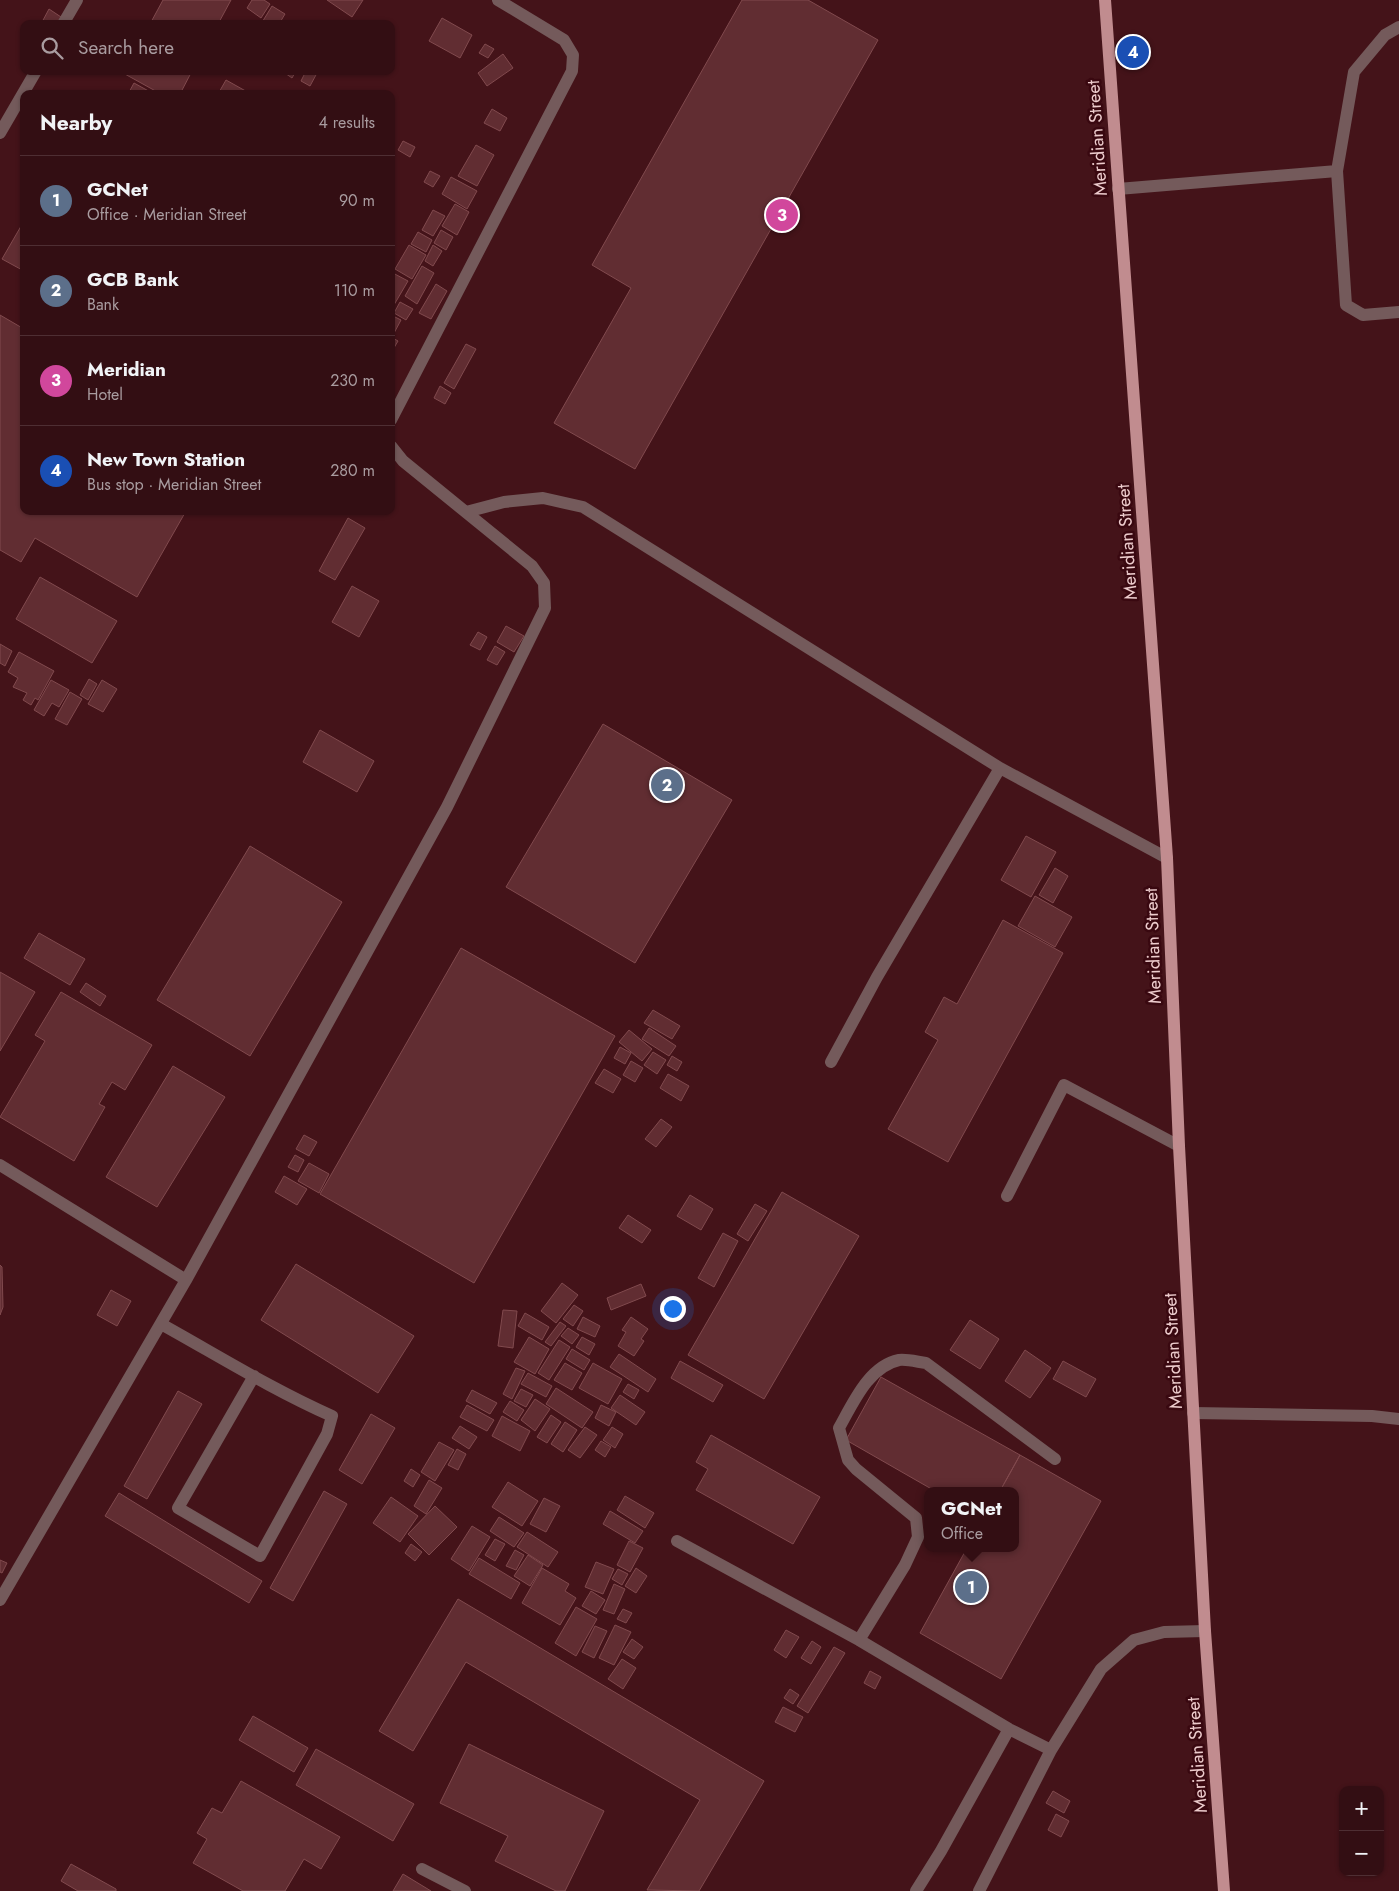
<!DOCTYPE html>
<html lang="en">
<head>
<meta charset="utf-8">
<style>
	:root { --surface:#330e13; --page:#3b171c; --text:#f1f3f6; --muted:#a99ca0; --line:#4e2e33; --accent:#7c3aed }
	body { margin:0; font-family:Jost,sans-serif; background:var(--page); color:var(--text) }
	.controls { position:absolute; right:15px; bottom:15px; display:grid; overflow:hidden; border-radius:10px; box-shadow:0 1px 4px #0004 }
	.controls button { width:45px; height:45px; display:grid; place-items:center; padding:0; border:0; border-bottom:1px solid var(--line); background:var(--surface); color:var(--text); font:25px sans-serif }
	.you { position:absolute; left:672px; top:1308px; width:18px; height:18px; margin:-12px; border:4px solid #fff; border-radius:50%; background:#1a73e8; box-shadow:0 0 0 8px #1a73e833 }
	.badge { display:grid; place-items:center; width:32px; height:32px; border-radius:50%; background:var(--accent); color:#fff; font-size:16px; font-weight:700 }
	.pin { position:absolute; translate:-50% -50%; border:2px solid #fff; box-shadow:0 1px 5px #0006 }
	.popup { position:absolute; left:924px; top:1487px; width:95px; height:65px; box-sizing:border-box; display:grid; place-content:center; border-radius:10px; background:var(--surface); filter:drop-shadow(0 1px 4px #0005); font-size:16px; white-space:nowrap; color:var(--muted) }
	.popup b { font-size:19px; color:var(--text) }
	.popup::after { content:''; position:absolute; left:50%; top:100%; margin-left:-10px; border:10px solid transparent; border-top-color:var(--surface) }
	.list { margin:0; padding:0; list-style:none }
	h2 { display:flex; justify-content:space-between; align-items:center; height:65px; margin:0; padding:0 20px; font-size:21px }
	h2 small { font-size:16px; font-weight:400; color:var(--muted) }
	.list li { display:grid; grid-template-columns:32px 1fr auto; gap:15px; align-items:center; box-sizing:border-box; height:90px; padding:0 20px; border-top:1px solid var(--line) }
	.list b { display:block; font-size:19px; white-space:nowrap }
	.list p { margin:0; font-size:16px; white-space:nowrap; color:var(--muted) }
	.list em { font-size:16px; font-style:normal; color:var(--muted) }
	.icon { flex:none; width:28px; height:28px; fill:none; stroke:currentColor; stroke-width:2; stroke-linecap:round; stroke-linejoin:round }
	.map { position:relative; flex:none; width:1399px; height:1891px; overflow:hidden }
	.search { position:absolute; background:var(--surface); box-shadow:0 1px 4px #0004; left:20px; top:20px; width:375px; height:55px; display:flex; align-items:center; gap:12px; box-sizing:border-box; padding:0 18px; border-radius:10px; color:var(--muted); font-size:19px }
	.panel { position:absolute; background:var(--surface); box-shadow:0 1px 4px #0004; left:20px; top:90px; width:375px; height:425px; border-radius:10px }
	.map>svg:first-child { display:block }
	.building { fill:#612d32; stroke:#814a4e }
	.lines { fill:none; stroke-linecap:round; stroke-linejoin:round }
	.minor { stroke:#745a5b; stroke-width:12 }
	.major { stroke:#c18c8f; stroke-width:12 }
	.labels { text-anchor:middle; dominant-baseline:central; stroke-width:5; stroke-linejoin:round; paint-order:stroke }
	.street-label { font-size:18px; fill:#edcccd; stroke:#390810 }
</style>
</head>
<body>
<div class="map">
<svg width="1399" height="1891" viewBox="0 0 1399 1891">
	<rect width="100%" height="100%" fill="#441319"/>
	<!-- building -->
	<path class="building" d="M163,0H231L218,24H150Z
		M252,0H264L270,4L261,18L247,8Z
		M327,0H363L352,17Z
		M742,0H808L878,40L635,469L554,423L631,288L592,265Z
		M272,6L285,14L279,24H261Z
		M49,9L61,17L57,24H41Z
		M442,18L472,35L460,58L429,41Z
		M485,44L494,49L488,58L479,53Z
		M503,54L513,68L487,86L478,73Z
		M124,71H192L180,94H161L123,73Z
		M282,71H296L292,78Z
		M306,71L317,73L310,86L301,81Z
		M226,80L251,94H218Z
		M134,83L154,94H128Z
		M492,109L507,118L500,131L484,123Z
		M403,141L415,147L410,157L398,150Z
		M476,145L494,155L477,186L458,176Z
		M430,171L440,176L433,187L424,182Z
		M451,177L477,191L467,209L442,194Z
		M455,204L469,212L457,235L442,226Z
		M433,210L445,216L433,236L422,230Z
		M24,221V271L2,259Z
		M441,230L453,237L446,250L434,243Z
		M418,232L432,240L426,252L411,244Z
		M409,245L426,255L412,279L395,269Z
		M433,245L442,251L433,266L425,261Z
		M422,266L434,273L417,304L405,296Z
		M391,272L408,281L391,310Z
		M436,284L447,291L431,319L419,313Z
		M400,302L413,309L406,320L394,313Z
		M0,315L24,329V511H186L137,597L35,538L21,562L0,550Z
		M391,315L401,320L393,335L391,334Z
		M391,337L398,341L391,353Z
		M466,344L476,349L454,389L444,383Z
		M440,386L451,393L445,404L434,398Z
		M348,518L365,528L335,580L319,571Z
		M40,577L117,621L92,663L16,619Z
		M352,586L379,601L359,637L332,622Z
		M506,626L524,636L514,652L497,642Z
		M478,632L487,637L480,650L470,645Z
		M0,644L12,651L5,666L0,663Z
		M495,646L505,652L497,665L487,660Z
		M19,652L54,671L38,700L35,698L31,705L23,700L27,693L13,687L18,678L8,672Z
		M89,679L97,684L88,700L80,695Z
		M51,680L69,690L59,707L52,703L44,716L34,710Z
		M102,680L117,689L103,712L88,704Z
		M70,692L82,699L67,725L55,719Z
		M603,724L732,800L635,963L506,887Z
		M320,730L374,761L357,792L303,762Z
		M1026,836L1056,852L1031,897L1001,880Z
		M250,846L342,902L250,1056L157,1000Z
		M1055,868L1068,876L1053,903L1039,895Z
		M1035,896L1072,917L1055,947L1018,926Z
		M1003,920L1063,953L948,1162L888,1129L938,1040L925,1032L944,997L957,1004Z
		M39,933L85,959L70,985L24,958Z
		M461,948L615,1036L474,1283L320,1194Z
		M0,972L35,992L0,1051Z
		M86,983L106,996L100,1006L80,992Z
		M61,992L152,1045L125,1090L112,1082L99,1104L105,1107L74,1161L0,1117L45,1041L35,1035Z
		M653,1010L680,1026L672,1039L644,1023Z
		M649,1028L676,1046L669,1056L642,1039Z
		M629,1030L652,1049L642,1061L619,1042Z
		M620,1047L631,1053L625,1064L614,1058Z
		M653,1052L666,1060L657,1074L644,1065Z
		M672,1056L682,1062L677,1071L667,1065Z
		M631,1061L643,1068L635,1082L623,1075Z
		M173,1066L225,1097L157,1207L106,1177Z
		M604,1069L621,1079L613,1093L595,1083Z
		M668,1074L689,1086L681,1101L660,1088Z
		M661,1119L672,1127L656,1147L645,1139Z
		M304,1135L317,1142L309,1156L296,1149Z
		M295,1155L304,1160L298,1172L288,1167Z
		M309,1163L329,1174L319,1193L298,1181Z
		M284,1176L307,1189L297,1205L275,1192Z
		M782,1192L859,1236L764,1399L688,1355Z
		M690,1195L713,1209L701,1230L677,1216Z
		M755,1204L767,1211L748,1241L737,1234Z
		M628,1215L651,1230L642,1243L619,1228Z
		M723,1233L738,1241L714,1287L698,1278Z
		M296,1264L414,1336L378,1393L261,1320Z
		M0,1265L2,1267L3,1307L0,1315Z
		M562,1283L578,1295L556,1323L541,1311Z
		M641,1284L646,1296L611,1310L607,1298Z
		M111,1290L131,1301L117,1326L97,1315Z
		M574,1305L583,1311L573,1326L563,1319Z
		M503,1310L517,1311L513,1348L498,1346Z
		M525,1313L549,1327L542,1340L518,1326Z
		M583,1317L600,1326L595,1337L577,1329Z
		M631,1317L648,1329L641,1339L644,1341L634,1356L618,1346L626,1332L622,1330Z
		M970,1320L999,1339L980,1369L950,1350Z
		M560,1322L566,1326L551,1346L545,1342Z
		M568,1328L579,1335L572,1344L561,1336Z
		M529,1337L549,1349L535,1374L514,1362Z
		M582,1337L595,1344L589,1355L576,1347Z
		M559,1340L570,1347L549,1380L538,1373Z
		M572,1349L590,1360L584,1370L566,1359Z
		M1025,1350L1051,1368L1030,1398L1005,1381Z
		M619,1354L656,1379L648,1392L610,1367Z
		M680,1361L723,1385L713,1402L671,1378Z
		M1063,1361L1096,1379L1086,1397L1053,1379Z
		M565,1363L582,1373L572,1390L554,1380Z
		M593,1363L622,1379L608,1404L579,1388Z
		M516,1368L525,1371L512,1399L503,1394Z
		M528,1373L552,1386L546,1397L521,1384Z
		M881,1377L1020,1455L1000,1491H935L846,1440Z
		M628,1384L639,1390L634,1399L623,1392Z
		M556,1388L593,1412L582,1428L546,1404Z
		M521,1389L533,1395L526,1407L514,1401Z
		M472,1390L497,1403L490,1414L466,1401Z
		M178,1391L202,1404L147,1499L124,1486Z
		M620,1395L645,1412L636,1425L611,1408Z
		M535,1399L550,1409L535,1431L521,1420Z
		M510,1401L524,1410L517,1421L503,1412Z
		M467,1405L494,1420L487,1431L460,1417Z
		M601,1405L616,1412L609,1426L595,1418Z
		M371,1414L395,1428L362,1484L339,1470Z
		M551,1415L561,1422L547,1443L537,1437Z
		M502,1416L530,1431L520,1451L492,1436Z
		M565,1422L577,1430L563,1452L551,1444Z
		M460,1426L477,1437L469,1449L452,1438Z
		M585,1427L597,1435L580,1458L568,1450Z
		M612,1427L623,1434L615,1448L603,1440Z
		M711,1435L820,1497L793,1544L696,1490L708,1469L696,1462Z
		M601,1441L611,1447L605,1457L595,1450Z
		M439,1442L454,1450L435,1481L421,1472Z
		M457,1449L466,1454L458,1470L448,1465Z
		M1020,1455L1101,1501L1001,1679L920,1633L967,1548H1015V1491H1000Z
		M411,1469L420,1475L413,1487L404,1481Z
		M429,1480L442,1488L426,1514L414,1506Z
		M508,1482L538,1501L522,1526L492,1507Z
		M324,1491L347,1504L293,1601L270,1588Z
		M119,1493L262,1581L249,1603L105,1516Z
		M625,1496L654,1513L645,1528L617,1510Z
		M391,1497L418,1516L400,1542L373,1523Z
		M544,1498L560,1506L546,1532L530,1524Z
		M435,1506L457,1527L429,1555L408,1534Z
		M610,1511L643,1531L635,1543L603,1524Z
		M499,1517L524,1533L514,1547L490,1531Z
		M472,1526L490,1537L469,1571L451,1559Z
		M527,1532L558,1552L548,1567L517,1547Z
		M495,1539L505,1544L495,1561L485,1555Z
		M629,1541L643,1548L630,1572L617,1565Z
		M411,1544L422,1552L415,1561L405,1553Z
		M515,1550L524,1555L516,1570L506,1566Z
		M528,1555L543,1565L530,1586L514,1576Z
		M479,1558L520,1583L511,1599L469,1574Z
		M0,1560L7,1563L2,1573L0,1572Z
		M596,1562L614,1569L603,1594L585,1587Z
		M542,1568L569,1584L565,1591L576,1598L560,1625L522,1603Z
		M636,1568L647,1576L636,1593L625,1586Z
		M618,1569L628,1574L622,1585L612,1579Z
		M614,1584L625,1589L614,1614L603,1610Z
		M591,1591L605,1600L596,1614L582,1606Z
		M458,1599L764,1781L699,1891L647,1890L700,1800L466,1662L413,1751L379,1731Z
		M576,1607L597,1619L576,1656L555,1643Z
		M623,1609L632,1613L626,1623L617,1619Z
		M615,1625L631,1632L614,1665L599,1658Z
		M595,1626L607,1631L594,1658L582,1652Z
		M786,1630L799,1637L786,1658L774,1650Z
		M632,1639L643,1647L634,1659L623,1652Z
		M812,1641L821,1647L811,1664L801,1658Z
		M834,1647L845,1653L808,1713L797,1706Z
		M622,1659L636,1668L623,1689L608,1679Z
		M870,1671L881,1677L875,1689L864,1683Z
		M790,1689L799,1695L793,1704L784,1698Z
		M783,1707L803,1717L795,1732L775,1722Z
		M253,1716L308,1748L294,1772L239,1740Z
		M469,1744L604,1811L565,1891H556L495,1861L508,1836L440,1803Z
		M316,1749L414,1804L393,1841L296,1785Z
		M241,1781L340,1837L321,1869L304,1859L285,1891H243L193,1863L207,1839L197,1833L212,1808L222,1813Z
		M1053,1791L1070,1801L1064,1813L1046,1803Z
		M1056,1814L1069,1821L1061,1837L1048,1830Z
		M71,1864L116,1889V1891H78L61,1881Z
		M403,1874L431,1891H393Z"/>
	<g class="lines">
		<!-- minor -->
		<path class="minor" d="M63,24L77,0
			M0,133L36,71
			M1337,171L1346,305L1363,315L1399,312
			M1118,189L1337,171L1354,72L1385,35L1399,27
			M391,420L572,71L573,55L564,40L498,0
			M466,512L504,502L543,498L583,507L1000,768L1167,858
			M831,1062L877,977L1000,768
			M0,1165L186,1280L0,1600
			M1007,1196L1064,1085L1179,1146
			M186,1280L447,807L545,608L544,583L532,566L403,461L391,446
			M161,1324C217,1355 273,1390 332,1416L327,1434L260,1556L178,1508L254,1376
			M1193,1413L1372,1416L1399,1419
			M677,1541L859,1640L1009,1729L1051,1750
			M859,1640L905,1565L918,1537L916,1518L856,1469L848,1460L839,1428C853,1403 869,1366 899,1360C907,1359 918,1362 926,1363L1055,1459
			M422,1869L465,1891
			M916,1891L941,1851L1009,1729
			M979,1891L1051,1750L1101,1669L1134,1640L1164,1632L1205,1631"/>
		<!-- major -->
		<path class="major" d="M1105,0L1167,858L1179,1146L1205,1631L1224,1891"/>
	</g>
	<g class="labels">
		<!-- street labels -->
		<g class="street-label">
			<text transform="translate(1097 138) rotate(-94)">Meridian Street</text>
			<text transform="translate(1127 542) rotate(-94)">Meridian Street</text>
			<text transform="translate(1153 946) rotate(-92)">Meridian Street</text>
			<text transform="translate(1173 1351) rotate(-93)">Meridian Street</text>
			<text transform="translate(1197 1755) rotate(-94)">Meridian Street</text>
		</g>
	</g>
</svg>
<div class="controls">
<button>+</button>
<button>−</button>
</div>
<div class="you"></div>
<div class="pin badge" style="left:971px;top:1587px;background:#5c6f8a">1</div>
<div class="popup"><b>GCNet</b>Office</div>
<div class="pin badge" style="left:667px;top:785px;background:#5c6f8a">2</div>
<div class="pin badge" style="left:782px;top:215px;background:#d1479c">3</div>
<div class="pin badge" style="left:1133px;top:52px;background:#1a4fb4">4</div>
<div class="search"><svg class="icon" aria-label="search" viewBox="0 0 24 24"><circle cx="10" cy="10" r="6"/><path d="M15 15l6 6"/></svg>Search here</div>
<section class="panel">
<h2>Nearby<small>4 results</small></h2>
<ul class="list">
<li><span class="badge" style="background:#5c6f8a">1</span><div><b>GCNet</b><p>Office · Meridian Street</p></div><em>90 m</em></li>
<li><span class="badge" style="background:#5c6f8a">2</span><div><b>GCB Bank</b><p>Bank</p></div><em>110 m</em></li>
<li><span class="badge" style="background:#d1479c">3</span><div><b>Meridian</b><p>Hotel</p></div><em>230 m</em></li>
<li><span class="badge" style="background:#1a4fb4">4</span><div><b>New Town Station</b><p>Bus stop · Meridian Street</p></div><em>280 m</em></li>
</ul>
</section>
</div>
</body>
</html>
